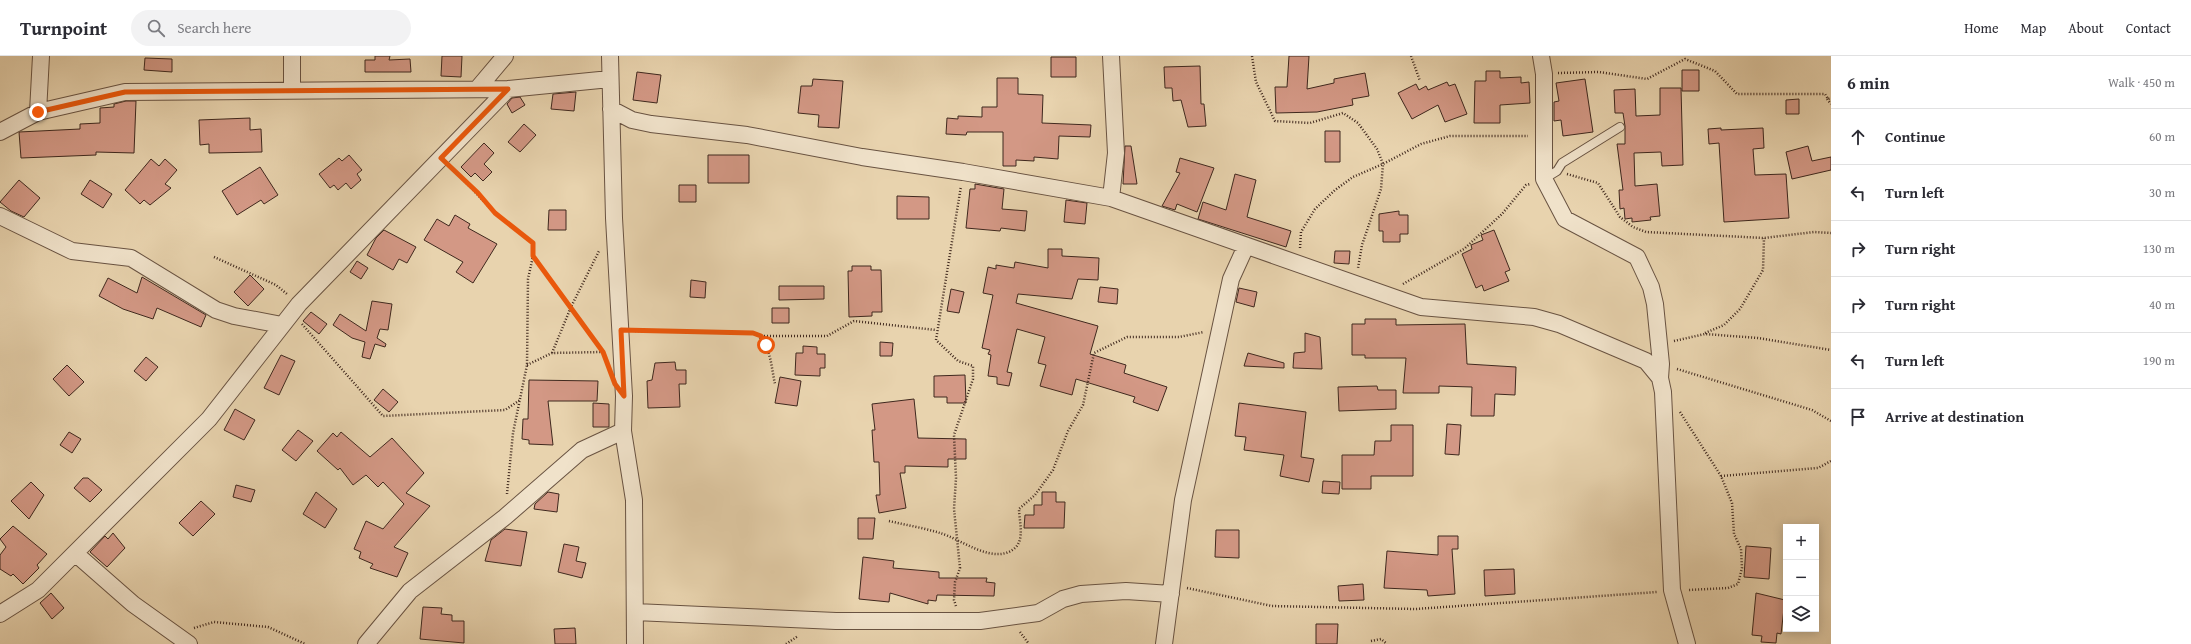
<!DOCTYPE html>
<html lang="en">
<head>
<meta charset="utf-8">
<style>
	:root { --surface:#fff; --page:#f2f2f3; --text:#2b2b33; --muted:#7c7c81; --line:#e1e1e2 }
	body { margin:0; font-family:"Gentium Book Plus",serif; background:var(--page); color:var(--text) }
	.controls { position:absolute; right:12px; bottom:12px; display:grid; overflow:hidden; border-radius:0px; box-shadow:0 2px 10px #0003 }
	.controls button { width:36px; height:36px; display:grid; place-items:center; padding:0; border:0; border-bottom:1px solid var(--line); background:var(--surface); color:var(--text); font:20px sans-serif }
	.stop { position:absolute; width:12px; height:12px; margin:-9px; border:3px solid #ea580c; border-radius:50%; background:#fff }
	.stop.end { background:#ea580c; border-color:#fff; box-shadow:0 1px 4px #0008 }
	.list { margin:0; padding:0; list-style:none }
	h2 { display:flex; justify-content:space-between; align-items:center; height:52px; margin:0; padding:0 16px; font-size:17px }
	h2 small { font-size:13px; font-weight:400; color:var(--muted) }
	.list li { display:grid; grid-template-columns:26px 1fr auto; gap:12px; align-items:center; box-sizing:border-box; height:56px; padding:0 16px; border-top:1px solid var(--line) }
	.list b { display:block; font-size:15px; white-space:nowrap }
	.list em { font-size:13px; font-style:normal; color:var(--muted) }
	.icon { flex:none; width:22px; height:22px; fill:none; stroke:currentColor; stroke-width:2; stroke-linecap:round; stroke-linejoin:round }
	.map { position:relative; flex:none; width:1831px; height:588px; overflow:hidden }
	header { display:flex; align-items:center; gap:24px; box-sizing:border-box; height:56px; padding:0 20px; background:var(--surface); border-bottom:1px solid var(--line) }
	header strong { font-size:19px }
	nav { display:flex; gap:22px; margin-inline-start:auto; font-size:14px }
	.search { width:280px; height:36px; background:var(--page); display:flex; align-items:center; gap:10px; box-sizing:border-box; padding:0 14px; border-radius:22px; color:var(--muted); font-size:15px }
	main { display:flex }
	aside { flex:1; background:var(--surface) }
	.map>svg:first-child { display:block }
	.building { fill:#d39885; stroke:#3f281e }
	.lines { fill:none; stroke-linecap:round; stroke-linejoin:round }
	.service-casing { stroke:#695342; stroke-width:10 }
	.minor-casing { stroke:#695342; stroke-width:18 }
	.path { stroke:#3f281e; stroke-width:2.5; stroke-dasharray:1 2; stroke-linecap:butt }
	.service { stroke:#f0e2ca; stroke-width:8 }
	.minor { stroke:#f0e2ca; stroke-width:16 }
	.route { stroke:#ea580c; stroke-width:5 }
</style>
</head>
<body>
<header>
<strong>Turnpoint</strong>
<div class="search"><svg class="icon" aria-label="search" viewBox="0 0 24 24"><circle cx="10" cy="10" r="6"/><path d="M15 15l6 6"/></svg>Search here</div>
<nav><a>Home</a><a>Map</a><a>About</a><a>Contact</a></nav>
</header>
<main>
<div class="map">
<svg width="1831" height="588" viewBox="0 0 1831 588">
	<rect width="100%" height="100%" fill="#e8d3ae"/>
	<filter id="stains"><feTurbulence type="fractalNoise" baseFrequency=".005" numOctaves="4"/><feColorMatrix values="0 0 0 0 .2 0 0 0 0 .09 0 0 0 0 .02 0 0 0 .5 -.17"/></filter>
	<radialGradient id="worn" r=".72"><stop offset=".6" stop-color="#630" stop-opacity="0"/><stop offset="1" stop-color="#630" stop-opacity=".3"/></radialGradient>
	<!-- building -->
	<path class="building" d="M375,0H390L389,4L410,3L411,16H365V4H375Z
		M442,0H462L461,21L441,20Z
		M1289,0H1309L1307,33L1334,27V23L1365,17L1369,40L1352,43L1353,49L1317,56L1276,57L1275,31H1287Z
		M1051,1H1076V21H1051Z
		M145,2L172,3V16L144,14Z
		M1200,10L1201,48H1204L1206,70L1188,71L1181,44L1173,45L1172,32H1165L1164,11Z
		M1682,14H1699V35H1682Z
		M1486,15H1500V22L1521,21V27L1529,26L1530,47L1500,49V67H1474L1475,25H1486Z
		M637,16L661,19L657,47L633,44Z
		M997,22H1018V38L1043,39L1042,67L1091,69L1090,81L1059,80L1058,103L1034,101V105L1016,104V110H1003V76H967L966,79L946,78L947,62L958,63V60L982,61V51H997Z
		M813,23L843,25L839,72L818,71L819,59L798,57L801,30H812Z
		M1585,23L1593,76L1563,80L1561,64L1554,65V46L1559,45L1556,27Z
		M1447,26L1449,30L1455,28L1467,58L1445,66L1438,49L1412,63L1398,37L1416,28L1419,34L1426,30L1428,34Z
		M1660,32H1681L1683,109L1662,110L1661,96L1634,97L1635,130L1657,128L1660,160L1650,161L1651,164L1632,166V162L1625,163L1624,152L1620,153L1619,134H1623L1617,88H1625V70L1623,57H1615L1614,34L1635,33L1636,60L1660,59Z
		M576,36L574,55L551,53L553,38Z
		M520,41L525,49L512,57L507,48L512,42Z
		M1799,43V58H1786V44Z
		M126,45H136L134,97L96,96V99L21,102L19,76L80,73V68L100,67V52L114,51V48Z
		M250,62V74L261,73L262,96L209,97V88L200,89L199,64Z
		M524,68L536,79L520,96L508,86Z
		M1721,72V74L1763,72L1764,92L1753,93L1755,119L1786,118L1789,162L1724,166L1719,87L1709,88L1708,73Z
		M1325,75H1340V106H1325Z
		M484,87L494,97L484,108L492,116L483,125L475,117L471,121L461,111Z
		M1125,90H1131L1137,128H1123Z
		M1808,90L1812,105L1831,101V114L1792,123L1786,96Z
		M349,99L362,114L357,118L361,124L351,133L346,127L338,134L334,129L330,132L319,118L339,102L342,105Z
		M708,99H749V127H708Z
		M1180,102L1214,112L1197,156L1177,148L1175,154L1162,150L1180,117L1176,116Z
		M151,103L159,110L165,103L177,114L165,128L171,132L150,149L144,144L140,148L125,134Z
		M260,111L278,139L264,148L261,144L237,159L222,135Z
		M1235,118L1256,124L1247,161L1291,175L1286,191L1198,163L1203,146L1226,154Z
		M19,124L40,142L24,161L11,155L0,146Z
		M90,124L112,138L103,152L81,138Z
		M975,128L1004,133L1002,153L1027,155L1025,175L1001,172L1000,175L966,172L970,133H975Z
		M679,129H696V146H679Z
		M897,140L929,141V163H897Z
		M1066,144L1087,147L1085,168L1064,166Z
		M549,154H566V174H548Z
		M1399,155V159H1408V178H1400V186H1383V175H1379V158Z
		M455,159L470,168L468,172L497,188L473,227L456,216L463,206L424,184L437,163L449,170Z
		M384,174L416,191L407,207L399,203L393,214L367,199L376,182Z
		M1494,174L1510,214L1505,216L1509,225L1484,235L1482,229L1476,232L1462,198L1472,193L1471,189L1483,184L1481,179Z
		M1048,193H1062V200L1099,202L1098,224L1078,223L1072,243L1018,238L1016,247L1098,270L1090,298L1126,309L1124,317L1167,331L1158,355L1133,346L1135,341L1076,323L1072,339L1040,330L1046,309L1038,307L1045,281L1017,273L1007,316L1012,317L1009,330L997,328V321L988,320L991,299L988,298L990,294L982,292L993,239L983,237L988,211L996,213V209L1014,212L1015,206L1048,212Z
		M1335,195H1350L1349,208L1334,207Z
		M357,205L368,212L361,223L350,216Z
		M852,210H871V214H881L882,256H872V260L849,261L848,215H852Z
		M250,219L264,233L248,250L234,236Z
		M142,221L206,259L201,271L157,252L153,263L123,253L99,240L108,222L137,237Z
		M691,224L706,226L705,242L690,241Z
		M779,230H824V243L779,244Z
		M1100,231L1118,233L1117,248L1098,246Z
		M1239,232L1257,236L1254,251L1236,246Z
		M951,233L964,236L959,257L947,255Z
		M372,245L392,248L388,274L380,273L377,282L386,288L385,291L375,288L370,303L362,301L365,286L352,282L333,269L340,258L366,275Z
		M772,252H789V267H772Z
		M311,256L327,268L319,278L303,265Z
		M1365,263H1396V269L1465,268L1467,308L1516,311L1515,339L1495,338L1494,360H1471L1472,331L1439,330V337H1403L1406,302H1365V299H1352V268H1365Z
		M1305,277L1320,281L1322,313L1293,312L1294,297L1305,296Z
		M880,286L893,287L892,300H880Z
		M803,290L817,291V298H825V312H820V320L795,319L796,297H803Z
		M1248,297L1284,307V312L1244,310Z
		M281,299L295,305L279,339L264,332Z
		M146,301L158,311L146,325L134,315Z
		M675,306L676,314H686V328H679L680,351L648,352L647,325L652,324L655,307Z
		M67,309L84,326L69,340L53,323Z
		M965,319L966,347H947V341H934V320Z
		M780,321L801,325L797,350L775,347Z
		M529,324L598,325L597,345H548L553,389L529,388V384L522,383L523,363H528Z
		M1377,330L1378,334H1396V353L1339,355L1338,331Z
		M383,333L398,346L389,356L374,344Z
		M914,343L918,382L966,383V403H948V411L905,410V417H900L906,452L879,457L876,439H880L879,406H874L872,374H875L872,348Z
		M593,347L609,348V371H593Z
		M1239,347L1306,356L1301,401L1314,403L1309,426L1280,420L1284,399L1244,394L1246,381L1235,380Z
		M235,353L255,364L244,384L224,374Z
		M1447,368L1461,369L1459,399L1445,398Z
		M1391,369H1413V420H1371V433H1342V399H1374L1375,385H1391Z
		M298,374L313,385L296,405L282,394Z
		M69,376L81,383L72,397L60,389Z
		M341,376L370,401L392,382L424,417L406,437L430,450L394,491L408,497L397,521L370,512L373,508L359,502L361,496L354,493L366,465L383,473L404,448L383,426L378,431L366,419L353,429L340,412L338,414L317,395L333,377L337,381Z
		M83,422H88L102,434L90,446L74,432Z
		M1323,425L1340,426L1339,438L1322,437Z
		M31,426L44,439L29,463L11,445Z
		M236,429L255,434L251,446L233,441Z
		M316,436L337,453L325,472L303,458Z
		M548,436L559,438L557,456L534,453L535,448Z
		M1042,436H1056V446H1065L1064,472H1024L1025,459H1034V449H1042Z
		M201,445L215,458L193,480L179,467Z
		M858,462H875L873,483H858Z
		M13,470L47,498L37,509L39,512L23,528L13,518L11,520L0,513V499L6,491L0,483Z
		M505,473L527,476L521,510L485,505L491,484Z
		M1216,474H1239V502L1215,501Z
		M113,477L125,492L107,511L90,496L105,480L108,483Z
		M1438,480H1458V493H1452L1455,538L1428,540L1427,534L1384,532L1387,495L1438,499Z
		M564,488L579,491L576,505L586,507L582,522L558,516Z
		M1746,490L1771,492L1769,523L1744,521Z
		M863,501L894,505L893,512L939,516V522H987L986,526L995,527L994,540L937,539L936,545L928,544V548L890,537L889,546L859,543Z
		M1514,513L1515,538L1485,540L1484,514Z
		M1363,528L1364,544L1339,545L1338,530Z
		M51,537L64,552L52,563L40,547Z
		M1756,537L1785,544L1781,578L1777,577L1776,587L1761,586L1762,580L1752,579Z
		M423,551L442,552L441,558L452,559V565H464V587L420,583Z
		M1316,568H1338L1337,588H1316Z
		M575,572L576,588H555L554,573Z"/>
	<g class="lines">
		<!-- service casing -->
		<g class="service-casing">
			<path id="service" d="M1544,123L1557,115L1562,107L1620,71"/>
		</g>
		<!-- minor casing -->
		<g class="minor-casing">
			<path id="minor" d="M610,0L614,162L624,340L623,375L634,444L635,588
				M1111,0L1116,97L1111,142
				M1541,0L1544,18V123L1565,163L1637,201L1651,231L1655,248L1661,308L1660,322
				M478,32L505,0
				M292,34V0
				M611,53L632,64L651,68L747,79L862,101L963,116L1111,142L1421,251L1534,261L1559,268L1646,305L1660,322L1663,336L1672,534L1687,588
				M38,56L41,0
				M0,76L38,56L125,36L508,33L610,23
				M0,160L72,195L131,202L216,254L234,260L282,269
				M76,498L133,548L189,588
				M635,556L836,565H980L1038,557L1063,543L1081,538L1126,535L1171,538
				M0,558L38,534L209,363L299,248L508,33
				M366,588L410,535L505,461L582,394L623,375
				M1164,588L1183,444L1231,223L1246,190"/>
		</g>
		<!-- path -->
		<path class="path" d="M1252,0L1256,26L1275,65L1310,67L1343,57L1358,67L1377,93L1383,108L1381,133L1362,189L1358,212
			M1411,0L1420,25
			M1558,17L1599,16L1647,23L1685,3L1715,15L1737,38H1825L1828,43L1831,42
			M1827,43L1831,48
			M452,112L495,157L533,187V200L528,223L527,309L513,377L507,438
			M1567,118L1598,127L1620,161L1633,171L1646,176L1764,182L1814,176L1831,177
			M1300,192L1301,176L1315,153L1335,134L1353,121L1383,108L1421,88L1450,80H1528
			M214,201L276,229L287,238
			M534,201L603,296L605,303
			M1403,228L1464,193L1502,158L1526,129L1530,128
			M302,268L383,360L505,354L520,344
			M635,275L753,277C771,285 771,311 775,328
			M1705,277L1724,269L1740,253L1763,214L1764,182
			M761,280H827L854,265L936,274
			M1674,285L1705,278L1758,282L1831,294
			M552,297L571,251L599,195
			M527,309L552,297L602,296
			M1677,313L1812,354L1831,365
			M1680,356L1721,420L1732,447L1734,478L1741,493L1742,512L1738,528L1728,532L1688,534
			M1721,420L1818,412L1831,405
			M889,465C906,469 924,472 940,477C961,483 994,510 1015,492C1025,483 1019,464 1019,453L1035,439L1053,414L1068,375L1083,349L1094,297L1127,281H1179L1204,276
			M1187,532L1272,550L1416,553L1657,536
			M956,550L954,544L955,526L960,512L954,453L956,422L954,379L973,323V310L958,305L936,284L961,130
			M194,572L214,566L268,571L305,588
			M1020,576L1029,588
			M1371,585L1381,583L1387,588
			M786,588L798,580"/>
		<!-- service -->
		<use href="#service" class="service"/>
		<!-- minor -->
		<use href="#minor" class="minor"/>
	</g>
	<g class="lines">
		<!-- route -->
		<path class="route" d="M38,56L125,36L508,33L441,102L478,137L495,157L533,187V200L603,296L615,328L624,340L621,274L753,277L761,280L766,289"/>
	</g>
	<rect width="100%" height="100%" filter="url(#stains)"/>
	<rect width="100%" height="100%" fill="url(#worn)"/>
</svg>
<div class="controls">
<button>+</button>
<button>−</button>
<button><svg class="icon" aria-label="layers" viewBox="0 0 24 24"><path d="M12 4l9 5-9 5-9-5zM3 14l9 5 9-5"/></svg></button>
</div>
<div class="stop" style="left:766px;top:289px"></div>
<div class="stop end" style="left:38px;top:56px"></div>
</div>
<aside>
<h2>6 min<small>Walk · 450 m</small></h2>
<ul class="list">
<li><svg class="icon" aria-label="ahead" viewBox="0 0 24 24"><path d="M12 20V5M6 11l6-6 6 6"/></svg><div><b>Continue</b></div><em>60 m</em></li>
<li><svg class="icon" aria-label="left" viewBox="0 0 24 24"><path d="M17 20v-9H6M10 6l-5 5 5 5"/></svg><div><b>Turn left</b></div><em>30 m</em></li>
<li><svg class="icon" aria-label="right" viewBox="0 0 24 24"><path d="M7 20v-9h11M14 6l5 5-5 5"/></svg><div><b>Turn right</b></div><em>130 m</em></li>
<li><svg class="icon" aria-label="right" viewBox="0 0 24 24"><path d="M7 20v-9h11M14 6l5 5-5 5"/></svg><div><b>Turn right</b></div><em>40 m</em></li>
<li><svg class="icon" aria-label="left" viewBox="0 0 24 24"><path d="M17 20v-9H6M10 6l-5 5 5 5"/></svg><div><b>Turn left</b></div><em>190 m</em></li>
<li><svg class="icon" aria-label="arrive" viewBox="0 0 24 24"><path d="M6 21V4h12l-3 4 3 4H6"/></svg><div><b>Arrive at destination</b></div></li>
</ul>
</aside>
</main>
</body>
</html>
